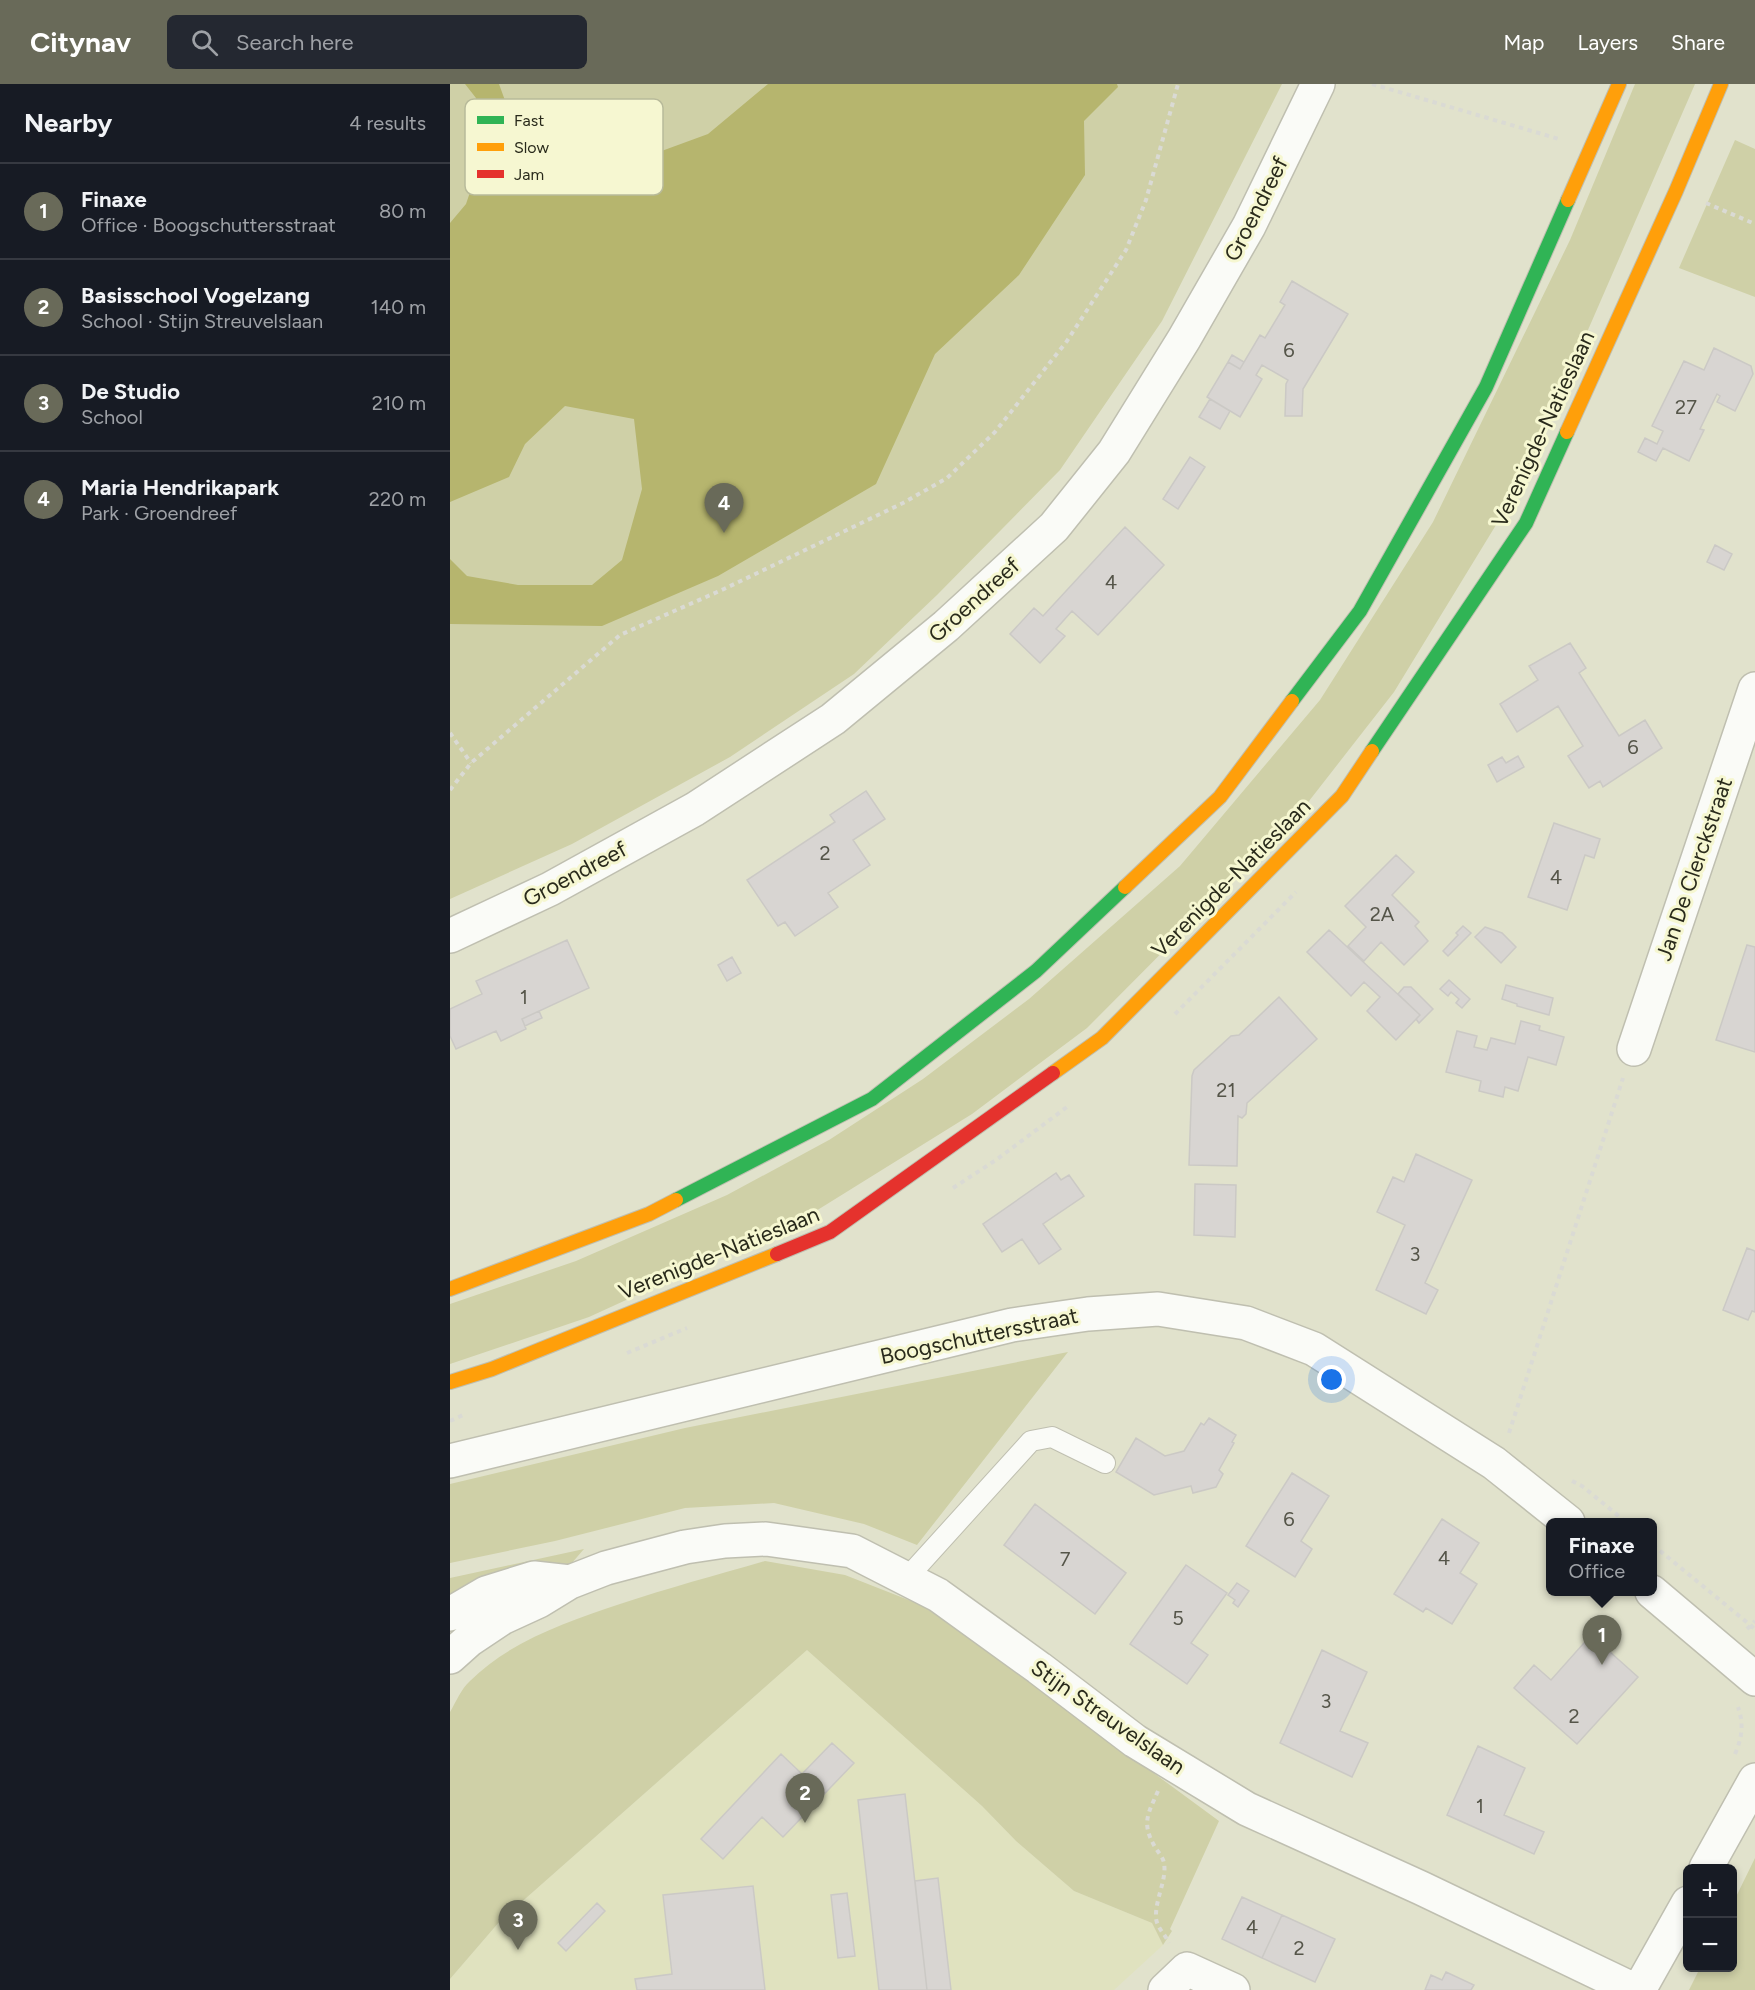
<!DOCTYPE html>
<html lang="en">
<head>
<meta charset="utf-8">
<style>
	:root { --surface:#171b24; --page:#242831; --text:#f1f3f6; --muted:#9ea1a6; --line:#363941; --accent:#696a59 }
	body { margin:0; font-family:Figtree,sans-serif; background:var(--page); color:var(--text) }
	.controls { position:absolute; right:18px; bottom:18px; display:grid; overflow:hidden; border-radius:9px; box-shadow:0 3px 9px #0003 }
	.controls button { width:54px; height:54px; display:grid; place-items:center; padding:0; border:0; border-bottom:2px solid var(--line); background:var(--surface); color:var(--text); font:30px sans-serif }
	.you { position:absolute; left:882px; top:1296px; width:21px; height:21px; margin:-15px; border:4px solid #fff; border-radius:50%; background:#1a73e8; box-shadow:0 0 0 9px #1a73e833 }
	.badge { display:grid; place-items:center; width:39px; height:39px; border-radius:50%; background:var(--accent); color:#fff; font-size:20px; font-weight:700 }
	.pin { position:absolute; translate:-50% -50px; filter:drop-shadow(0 2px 3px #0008) }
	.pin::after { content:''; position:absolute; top:32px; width:21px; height:18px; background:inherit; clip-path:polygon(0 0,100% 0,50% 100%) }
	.popup { position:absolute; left:1096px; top:1434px; width:111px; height:78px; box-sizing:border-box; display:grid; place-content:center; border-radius:9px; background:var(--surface); filter:drop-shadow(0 2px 4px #0005); font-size:20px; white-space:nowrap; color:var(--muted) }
	.popup b { font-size:22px; color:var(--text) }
	.popup::after { content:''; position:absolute; left:50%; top:100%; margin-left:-12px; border:12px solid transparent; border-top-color:var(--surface) }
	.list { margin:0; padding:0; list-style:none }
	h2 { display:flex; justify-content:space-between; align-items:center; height:78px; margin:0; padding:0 24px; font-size:26px }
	h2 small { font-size:20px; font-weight:400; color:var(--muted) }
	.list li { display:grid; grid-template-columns:39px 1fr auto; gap:18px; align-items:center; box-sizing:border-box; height:96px; padding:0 24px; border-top:2px solid var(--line) }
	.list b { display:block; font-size:22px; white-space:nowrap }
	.list p { margin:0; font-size:20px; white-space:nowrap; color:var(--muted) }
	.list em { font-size:20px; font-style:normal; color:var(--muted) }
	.icon { flex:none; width:33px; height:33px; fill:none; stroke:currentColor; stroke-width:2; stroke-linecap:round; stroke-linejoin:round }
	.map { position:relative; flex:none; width:1305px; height:1906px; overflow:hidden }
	header { display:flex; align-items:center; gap:36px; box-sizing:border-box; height:84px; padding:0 30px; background:var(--accent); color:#fff }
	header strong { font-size:28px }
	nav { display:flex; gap:33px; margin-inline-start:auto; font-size:21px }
	.search { width:420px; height:54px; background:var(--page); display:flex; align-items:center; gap:15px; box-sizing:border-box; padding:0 21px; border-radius:9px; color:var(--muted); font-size:22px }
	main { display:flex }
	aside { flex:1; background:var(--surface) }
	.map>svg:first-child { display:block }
	.built { fill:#e0e2bf }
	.green { fill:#cfd0a7 }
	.water { fill:#b6b56e }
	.building { fill:#d8d5d2; stroke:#cbc9c5; stroke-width:1.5 }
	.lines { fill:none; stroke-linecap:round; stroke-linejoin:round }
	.lane-casing { stroke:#bfbfb0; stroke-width:22 }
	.street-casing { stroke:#bfbfb0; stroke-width:36 }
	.fast-casing { stroke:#bfbfb0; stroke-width:16 }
	.slow-casing { stroke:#bfbfb0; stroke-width:16 }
	.jam-casing { stroke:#bfbfb0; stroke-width:16 }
	.path { stroke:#dadad4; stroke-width:4; stroke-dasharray:4.5 4.5; stroke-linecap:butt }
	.lane { stroke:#fafbf7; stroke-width:20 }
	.street { stroke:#fafbf7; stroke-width:33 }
	.fast { stroke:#30b455; stroke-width:14 }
	.slow { stroke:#ff9f0a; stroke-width:14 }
	.jam { stroke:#e5322d; stroke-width:14 }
	.labels { text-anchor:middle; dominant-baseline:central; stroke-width:6; stroke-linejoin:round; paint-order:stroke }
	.number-label { font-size:20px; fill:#555549 }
	.street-label { font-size:22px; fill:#292a1b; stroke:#f6f7d1 }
	.key { fill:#f6f7d1; stroke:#b8ba9a; stroke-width:1.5 }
	.key-label { font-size:16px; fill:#292a1b }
</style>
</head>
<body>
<header>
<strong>Citynav</strong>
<div class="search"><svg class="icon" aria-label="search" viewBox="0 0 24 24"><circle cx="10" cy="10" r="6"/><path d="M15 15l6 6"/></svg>Search here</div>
<nav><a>Map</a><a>Layers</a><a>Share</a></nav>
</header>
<main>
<aside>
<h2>Nearby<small>4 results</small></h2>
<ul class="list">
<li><span class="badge">1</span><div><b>Finaxe</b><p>Office · Boogschuttersstraat</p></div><em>80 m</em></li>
<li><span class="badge">2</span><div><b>Basisschool Vogelzang</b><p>School · Stijn Streuvelslaan</p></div><em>140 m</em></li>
<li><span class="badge">3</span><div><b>De Studio</b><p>School</p></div><em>210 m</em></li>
<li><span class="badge">4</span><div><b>Maria Hendrikapark</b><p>Park · Groendreef</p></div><em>220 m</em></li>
</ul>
</aside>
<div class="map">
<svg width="1305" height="1906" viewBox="0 0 1305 1906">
	<rect width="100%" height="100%" fill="#e1e2cc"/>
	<!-- built -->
	<path class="built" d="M357,1566L532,1722L566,1757L624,1807L702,1839L713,1861L664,1906H0V1895L50,1837Z"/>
	<!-- green -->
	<path class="green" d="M0,0H832L712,237L610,386L487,511L404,590L280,673L122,760L0,815Z
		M1185,0H1245L1071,400L944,608L845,735L637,944L522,1030L353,1135L139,1233L0,1280V1220L126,1177L277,1111L379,1056L473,995L579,915L730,782L870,616L983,438L1120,156Z
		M1285,56L1305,65V213L1229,184Z
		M618,1268L467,1461L414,1440L324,1419L235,1424L105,1457L0,1479V1400L235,1344Z
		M134,1465L121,1480L65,1490L0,1520V1494Z
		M315,1477L395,1491L479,1524L769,1737L720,1845L722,1847L713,1861L702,1839L624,1807L566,1757L532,1722L357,1566L50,1837L0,1895V1628C6,1618 11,1605 20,1597C60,1557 117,1538 170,1520C218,1504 267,1491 315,1477Z
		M1305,1774V1906H1239L1250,1884H1282L1283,1819Z"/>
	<!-- water -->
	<path class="water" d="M15,0H49L78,80L116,102L258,50L318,0H667L668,3L634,37L635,91L569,191L485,270L426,400L268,492L152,542L0,540V475L17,492L68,501H142L172,476L192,405L184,335L115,322L75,360L59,393L0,418V139L16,120L32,73L26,14Z"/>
	<!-- building -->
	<path class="building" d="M842,197L898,230L853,305L852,332H835L836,300L838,296L812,281L806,291L812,295L790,333L757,313L778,278L790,285L810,251L815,254L835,221L830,218Z
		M1264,264L1301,282L1303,290L1285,327L1267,318L1270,312L1267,310L1250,345L1254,346L1239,377L1213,364L1206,377L1188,368L1195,354L1207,360L1213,347L1202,342L1234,277L1254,286Z
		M782,271L794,278L790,285L778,278Z
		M760,315L780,327L770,345L749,333Z
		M740,373L755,383L728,425L713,415Z
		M675,443L714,481L648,551L622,527L606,545L615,552L590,579L560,550L584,524L593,532Z
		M1265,461L1282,470L1274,486L1257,478Z
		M1120,559L1136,584L1129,589L1169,652L1195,636L1212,664L1153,703L1150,697L1139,704L1118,672L1133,662L1108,622L1067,648L1050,620L1088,596L1079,582Z
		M1068,672L1074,683L1047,698L1038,681L1052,673L1056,679Z
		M416,707L435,735L403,756L420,781L378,809L388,823L345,852L335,838L328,842L297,796L385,738L380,731Z
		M1104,739L1150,755L1144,774L1135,771L1117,826L1078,813Z
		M946,771L964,788L942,811L969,838L965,842L978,857L954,881L931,858L914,877L898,862L916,843L895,822Z
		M1013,842L1021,849L998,872L993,867L1008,851L1006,849Z
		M1035,843L1052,849L1066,863L1051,879L1025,853Z
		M879,846L970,931L946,956L917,927L930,913L914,898L901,912L857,868Z
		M117,856L139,904L72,935L76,945L51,957L46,947L6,965L0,952V925L32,910L26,897Z
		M1297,861L1305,863V968L1266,956Z
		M282,873L291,889L277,897L268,881Z
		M999,896L1020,915L1012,924L1006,919L1009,915L1001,908L998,912L990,905Z
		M1056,901L1103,914L1099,931L1067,922V920L1052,915Z
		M954,903H961L983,925L969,939L966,935L970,931L948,910Z
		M829,913L867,955L797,1019L796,1030L792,1034L788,1032L787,1082L739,1081L742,992L744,986L781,952L789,951Z
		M89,927L92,934L75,942L72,935Z
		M1071,937L1090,942L1089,946L1114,953L1106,981L1078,973L1068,1007L1055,1003L1053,1013L1029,1007L1031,997L996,988L1007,947L1027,952L1024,963L1037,966L1041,954L1065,960Z
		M966,1070L1022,1096L975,1199L988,1206L976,1230L926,1206L955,1141L927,1128L943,1093L954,1098Z
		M606,1089L611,1096L619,1091L634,1112L593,1140L611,1165L589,1180L572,1155L552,1168L533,1140Z
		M745,1100L786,1101L785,1153L744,1151Z
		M1297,1164L1305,1167V1228L1302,1227L1298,1236L1273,1226Z
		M759,1334L786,1351L782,1358L784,1359L769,1386L773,1390L766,1403L743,1409L741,1402L704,1411L666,1388L686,1354L715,1372L734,1367L751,1339L754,1341Z
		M842,1389L879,1412L851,1457L862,1465L845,1493L796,1462Z
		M585,1420L676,1489L645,1530L554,1461Z
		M992,1435L1029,1459L1010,1489L1027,1500L1002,1540L976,1524L973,1528L944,1510Z
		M736,1481L777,1509L741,1559L758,1571L737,1600L680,1560Z
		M787,1499L799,1507L788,1523L783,1519L785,1516L778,1511Z
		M1141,1551L1188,1593L1127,1660L1064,1604L1084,1581L1101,1596Z
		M872,1566L917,1588L890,1647L918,1659L902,1693L830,1659Z
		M382,1659L404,1679L333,1753L312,1733L273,1775L251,1755L331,1670L352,1690Z
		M1028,1662L1075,1684L1054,1731L1094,1748L1084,1770L997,1731Z
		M455,1710L477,1906H429L408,1716Z
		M488,1794L501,1906H477L465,1797Z
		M303,1802L315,1906H187L185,1895L222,1890L213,1811Z
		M397,1809L405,1872L388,1874L381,1811Z
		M792,1813L832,1831L812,1874L772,1855Z
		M147,1819L155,1827L116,1867L108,1859Z
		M832,1831L885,1855L865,1898L812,1874Z
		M996,1888L1024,1901L1021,1906H975L981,1891L992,1896Z"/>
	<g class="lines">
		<!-- lane casing -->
		<g class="lane-casing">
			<path id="lane" d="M456,1495L581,1357L602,1353L655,1379"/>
		</g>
		<!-- street casing -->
		<g class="street-casing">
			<path id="street" d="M0,852L100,805L245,725L383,635L496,542L604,443L664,368L734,255L799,142L868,0
				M1184,965L1305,605
				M0,1377L562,1241L638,1230L708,1225L796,1239L864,1265L1044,1379L1118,1438
				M1202,1508L1305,1595
				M0,1530L36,1509L84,1494L120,1498
				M0,1573L19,1556L52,1534L89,1517L120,1498L156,1484L235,1463L275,1457L316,1455L402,1467L488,1511L589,1584L685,1657L797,1725L971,1804L1184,1906
				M1256,1784L1305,1696
				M715,1906L737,1885L783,1906
				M1189,1906L1238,1819"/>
		</g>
		<!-- fast casing -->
		<g class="fast-casing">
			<path id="fast" d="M842,617L910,527L1036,303L1118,116
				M922,667L1076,439L1117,348
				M226,1116L422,1015L586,887L675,803"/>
		</g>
		<!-- slow casing -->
		<g class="slow-casing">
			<path id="slow" d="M1118,116L1169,0
				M1117,348L1226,107L1271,0
				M675,803L770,713L842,617
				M603,989L652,954L892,712L922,667
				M0,1205L199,1130L226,1116
				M0,1298L42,1285L327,1170"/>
		</g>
		<!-- jam casing -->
		<g class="jam-casing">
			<path id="jam" d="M327,1170L380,1148L603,989"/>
		</g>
		<!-- path -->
		<path class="path" d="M922,0L1109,55
			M1256,119L1305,140
			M0,649L21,679
			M0,706L21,679L170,551L274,505L453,419L497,394L545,348L617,257L676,166L696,116L728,0
			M725,930L846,808
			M503,1104L546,1076L617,1023
			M177,1269L237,1244
			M0,1337L13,1331
			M1059,1349L1173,994
			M1122,1397L1132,1402L1176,1438
			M1203,1461L1305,1545
			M1297,1545L1305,1537
			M1285,1670C1292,1654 1294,1640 1288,1623
			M708,1707C698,1730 691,1739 705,1763C708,1768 713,1773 714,1779C717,1796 705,1815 706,1834C707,1844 715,1850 719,1859"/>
		<!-- lane -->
		<use href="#lane" class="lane"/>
		<!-- street -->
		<use href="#street" class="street"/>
		<!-- fast -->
		<use href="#fast" class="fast"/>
		<!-- slow -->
		<use href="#slow" class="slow"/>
		<!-- jam -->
		<use href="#jam" class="jam"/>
	</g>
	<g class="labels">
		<!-- number labels -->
		<g class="number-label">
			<text x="839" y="266">6</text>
			<text x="1236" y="323">27</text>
			<text x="661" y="498">4</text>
			<text x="1183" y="663">6</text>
			<text x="375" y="769">2</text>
			<text x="1106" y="793">4</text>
			<text x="932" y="830">2A</text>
			<text x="74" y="913">1</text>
			<text x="776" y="1006">21</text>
			<text x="965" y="1170">3</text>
			<text x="839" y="1435">6</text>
			<text x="994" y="1474">4</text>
			<text x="615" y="1475">7</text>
			<text x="728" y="1534">5</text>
			<text x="876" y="1617">3</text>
			<text x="1124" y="1632">2</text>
			<text x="1030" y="1722">1</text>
			<text x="802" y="1843">4</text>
			<text x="849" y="1864">2</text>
		</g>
		<!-- street labels -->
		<g class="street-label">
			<text transform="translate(806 125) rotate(-63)">Groendreef</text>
			<text transform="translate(1093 345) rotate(-65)">Verenigde-Natieslaan</text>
			<text transform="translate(524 516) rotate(-42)">Groendreef</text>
			<text transform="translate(1244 785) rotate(-71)">Jan De Clerckstraat</text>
			<text transform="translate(125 790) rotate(-28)">Groendreef</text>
			<text transform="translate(781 794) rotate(-45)">Verenigde-Natieslaan</text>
			<text transform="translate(269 1169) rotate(-22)">Verenigde-Natieslaan</text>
			<text transform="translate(529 1252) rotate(-12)">Boogschuttersstraat</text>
			<text transform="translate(658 1633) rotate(35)">Stijn Streuvelslaan</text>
		</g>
	</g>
	<!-- legend -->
	<rect x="15" y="15" width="198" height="96" rx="9" class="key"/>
	<rect x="27" y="32" width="27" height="8" fill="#30b455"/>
	<rect x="27" y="59" width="27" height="8" fill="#ff9f0a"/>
	<rect x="27" y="86" width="27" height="8" fill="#e5322d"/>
	<g class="key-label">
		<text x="64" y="42">Fast</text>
		<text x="64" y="69">Slow</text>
		<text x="64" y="96">Jam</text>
	</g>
</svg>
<div class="controls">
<button>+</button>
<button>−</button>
</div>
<div class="you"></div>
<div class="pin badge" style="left:1152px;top:1581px">1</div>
<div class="popup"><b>Finaxe</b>Office</div>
<div class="pin badge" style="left:355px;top:1739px">2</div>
<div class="pin badge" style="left:68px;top:1866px">3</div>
<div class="pin badge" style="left:274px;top:449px">4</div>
</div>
</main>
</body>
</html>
